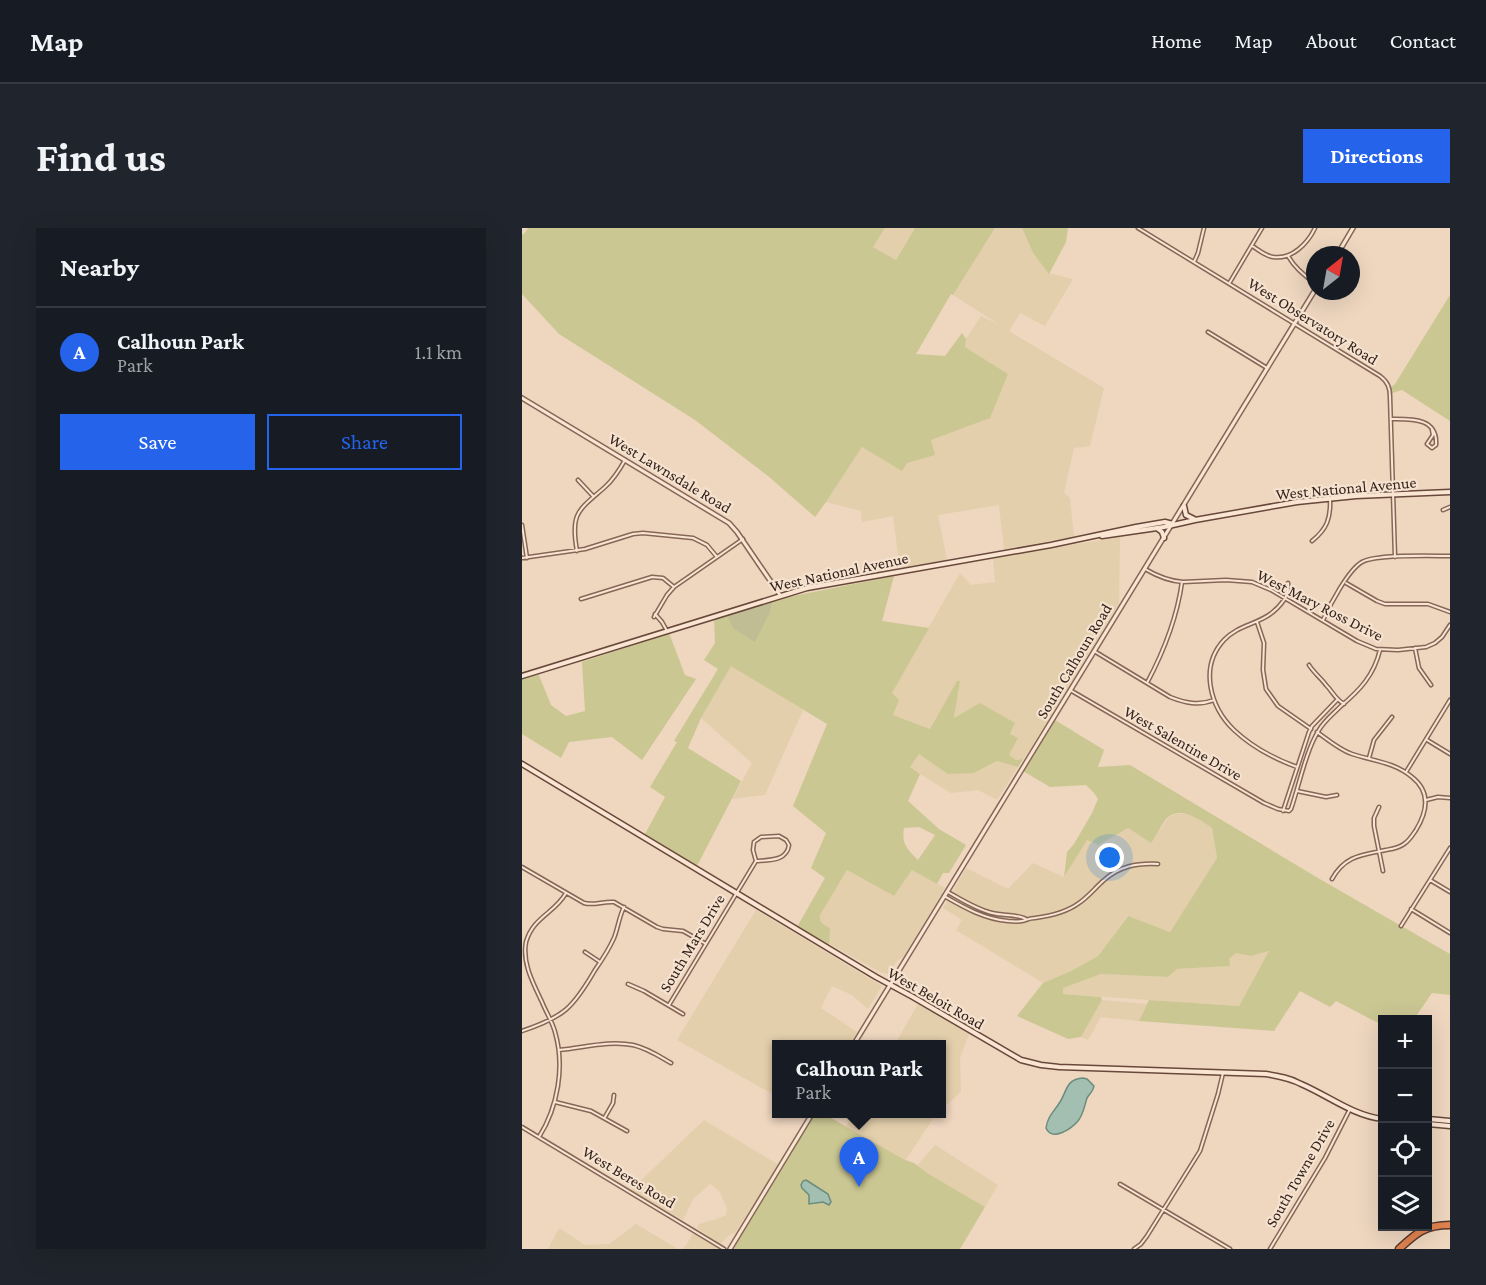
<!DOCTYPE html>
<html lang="en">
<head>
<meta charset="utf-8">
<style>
	:root { --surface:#171b24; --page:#20242c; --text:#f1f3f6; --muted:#9ea1a6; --line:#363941; --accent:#2563eb }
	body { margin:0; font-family:"Crimson Pro",serif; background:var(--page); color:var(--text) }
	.controls { position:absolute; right:18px; bottom:18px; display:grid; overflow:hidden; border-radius:0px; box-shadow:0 6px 24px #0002 }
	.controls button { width:54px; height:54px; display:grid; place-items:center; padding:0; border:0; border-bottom:2px solid var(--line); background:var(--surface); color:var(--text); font:30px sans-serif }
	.compass { position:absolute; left:784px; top:18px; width:54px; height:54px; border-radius:50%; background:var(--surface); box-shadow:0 6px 24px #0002; rotate:31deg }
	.you { position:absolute; left:588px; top:630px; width:21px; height:21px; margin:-15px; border:4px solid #fff; border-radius:50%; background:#1a73e8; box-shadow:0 0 0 9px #1a73e833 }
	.badge { display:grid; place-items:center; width:39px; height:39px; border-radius:50%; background:var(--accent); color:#fff; font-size:20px; font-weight:700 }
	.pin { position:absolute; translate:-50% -50px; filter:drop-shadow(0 2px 3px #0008) }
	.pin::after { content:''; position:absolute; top:32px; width:21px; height:18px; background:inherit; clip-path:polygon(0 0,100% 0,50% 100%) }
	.popup { position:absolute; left:250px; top:812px; width:174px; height:78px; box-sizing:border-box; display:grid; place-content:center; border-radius:0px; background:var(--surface); filter:drop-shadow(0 2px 4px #0005); font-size:20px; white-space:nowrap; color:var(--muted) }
	.popup b { font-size:22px; color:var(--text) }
	.popup::after { content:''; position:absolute; left:50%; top:100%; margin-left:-12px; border:12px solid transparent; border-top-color:var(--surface) }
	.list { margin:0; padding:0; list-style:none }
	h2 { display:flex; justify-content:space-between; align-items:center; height:78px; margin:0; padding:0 24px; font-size:26px }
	h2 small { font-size:20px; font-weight:400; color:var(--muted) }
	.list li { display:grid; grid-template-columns:39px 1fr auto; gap:18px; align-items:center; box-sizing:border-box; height:90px; padding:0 24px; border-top:2px solid var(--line) }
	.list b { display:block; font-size:22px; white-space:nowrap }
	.list p { margin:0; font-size:20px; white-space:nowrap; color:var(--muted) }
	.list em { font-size:20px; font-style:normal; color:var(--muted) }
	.actions { display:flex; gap:12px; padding:18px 24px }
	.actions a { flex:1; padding:14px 0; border:2px solid var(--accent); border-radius:0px; text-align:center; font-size:21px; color:var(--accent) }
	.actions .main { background:var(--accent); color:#fff }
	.icon { flex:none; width:33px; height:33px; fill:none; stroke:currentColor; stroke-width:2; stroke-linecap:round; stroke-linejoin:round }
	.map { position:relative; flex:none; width:928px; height:1021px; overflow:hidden; border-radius:0px }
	header { display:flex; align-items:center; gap:36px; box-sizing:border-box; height:84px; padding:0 30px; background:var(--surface); border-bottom:2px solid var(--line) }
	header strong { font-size:28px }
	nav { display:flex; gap:33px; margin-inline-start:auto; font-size:21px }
	.intro { display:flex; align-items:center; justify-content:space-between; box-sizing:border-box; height:144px; padding:0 36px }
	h1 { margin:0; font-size:42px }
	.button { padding:15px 27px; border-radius:0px; background:var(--accent); color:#fff; font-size:21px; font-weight:700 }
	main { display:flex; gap:36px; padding:0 36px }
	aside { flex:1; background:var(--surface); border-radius:0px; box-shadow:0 6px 24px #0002 }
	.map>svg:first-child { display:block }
	.farmland { fill:#e3cfac }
	.green { fill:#cbc793; fill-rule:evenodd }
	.cemetery { fill:#c0bc93 }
	.water { fill:#a2bfb1; stroke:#6a8d7d; stroke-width:1.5 }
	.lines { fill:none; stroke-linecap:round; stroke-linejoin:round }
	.minor-casing { stroke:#866757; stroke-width:5 }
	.tertiary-casing { stroke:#866757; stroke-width:6 }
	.secondary-casing { stroke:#68483b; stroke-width:7 }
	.motorway-casing { stroke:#54372c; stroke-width:9 }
	.minor { stroke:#f9e5d2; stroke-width:2 }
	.tertiary { stroke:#f9e5d2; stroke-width:3 }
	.secondary { stroke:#f9e5d2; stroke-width:4 }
	.motorway { stroke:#df824e; stroke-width:6 }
	.labels { text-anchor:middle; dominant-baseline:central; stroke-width:4.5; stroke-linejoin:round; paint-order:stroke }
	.street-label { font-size:16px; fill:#36231c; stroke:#f5e2cf }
</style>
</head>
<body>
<header>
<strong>Map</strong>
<nav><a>Home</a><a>Map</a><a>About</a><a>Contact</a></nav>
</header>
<div class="intro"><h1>Find us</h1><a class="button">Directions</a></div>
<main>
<aside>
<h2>Nearby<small></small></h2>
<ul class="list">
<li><span class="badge">A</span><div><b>Calhoun Park</b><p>Park</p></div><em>1.1 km</em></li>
</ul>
<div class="actions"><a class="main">Save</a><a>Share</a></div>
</aside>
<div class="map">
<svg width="928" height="1021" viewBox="0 0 928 1021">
	<rect width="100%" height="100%" fill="#eed6bf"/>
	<!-- farmland -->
	<path class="farmland" d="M363,0H393L374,32L351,19Z
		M473,0H500L511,25L527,45L551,51L523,98L498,85L487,103L582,160L568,218L552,220L542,265L548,270L552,309L482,321L477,277L416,287L425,332L381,339L376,327L371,288L340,294L339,283L304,274L340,219L385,235L408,212L486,146L443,119L444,111L459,88L478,97L431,67Z
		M598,309L597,375L508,522L501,531L494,532L486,528L496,510L488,507L493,495L432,490L438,453L435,454L408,501L371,487L369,465L438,345L449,357L473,354L471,330Z
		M209,437L281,482L243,567L210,571L230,535L179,490Z
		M397,526L452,545L475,533L496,539L475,572L456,562L429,565L387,539Z
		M654,586H668L690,600L695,630L648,704L605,688L576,728L549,743L521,755L434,702L440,692L421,680L444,640L486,661L511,635L542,649L565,611L578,617L606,600L629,615L646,590Z
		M325,642L372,668L390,642L423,660L382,728L375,733L368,744L365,746L358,744L309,717L307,713L308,702L301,698L298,692V686Z
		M234,682L360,758L346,781L330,767L310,758L299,780L335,804L328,816H254V868L155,812Z
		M748,723L717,778L540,766V760L579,746L646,749L655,741L707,738V731L714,725L729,728Z
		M580,772L625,776L617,793L579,789L566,812L559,809Z
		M396,776L447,806L438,830L439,864L420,881L419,816H373Z
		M332,886H414L383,933L324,898Z
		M182,892L257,937L213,1005L207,1007L198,1016L175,1000L177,996L195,991L204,987L205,981L198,964L188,956L172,970L161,992L109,962Z
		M413,917L476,957L463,979L394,939Z
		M114,996L156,1021H26L37,1000L63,1017L87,1016Z
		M172,1003L199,1021H159L164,1018Z"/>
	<!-- green -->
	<path class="green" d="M6,0H363L351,19L374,32L393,0H473L431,67L429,66L394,126L423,128L440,105L444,111L443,119L486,146L468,190L409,212L413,227L385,235L380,243L340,219L304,274L293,289L246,248L173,192L37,106L0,66V6H2Z
		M500,0H546L544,14L527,46L511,25Z
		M928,67V193L880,162L870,165L869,159L873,156Z
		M372,348L360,393L407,400L370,465L377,472L371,487L408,501L435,453H438L432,490L458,475L493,495L488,506L496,510L487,527L494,532L501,531L496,539L475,533L452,545L426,546L397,526L388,539L398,546L386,573L417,601L444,617L427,645H421L415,656L390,642L372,668L325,642L298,687C297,694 301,697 308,700V702L307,718L275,699L303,650L289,640L304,605L271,578L305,496L209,438L179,490L166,520L219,553L175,638L123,606L143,569L128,559L155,514L152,513L196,441L182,432L193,415L192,389L204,386L248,384L251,372ZM397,599L413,607L396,632C386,622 379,616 382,600Z
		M147,405L163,447L174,451L120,532L90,509L47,514L39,530L0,506V450L16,445L29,477L44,488L63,483L60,434Z
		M533,492L582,522L576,539L608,537L796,650L928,726V767L910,765L892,791L860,792V797L814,773L808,779L778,763L752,803L617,793L627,772L717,778L747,723L729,728L714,725L707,731L708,738L655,741L646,749L579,746L541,760V766L579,769L580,772L559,809L546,811L495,788L521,755L549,743L576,728L606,688L648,704L695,630L690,600C678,592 659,577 645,590C640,595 634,609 629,615L606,600L577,617L565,612L542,649L545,624L552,616L570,585L576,571L572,565L564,557L528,559L501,543Z
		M290,886H302L381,931L392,935L405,945L463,979L438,1021H208Z"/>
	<!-- cemetery -->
	<path class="cemetery" d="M251,372L248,384L233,414L212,401L204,386Z"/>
	<!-- water -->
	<path class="water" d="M561,850L565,851L572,858C571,864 568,865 565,870C562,879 562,885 556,893C549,901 530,914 524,900C526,887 532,884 538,874C545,863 544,851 561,850Z
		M284,952L306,966L309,974L307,977L301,974L287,976V967L280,960L279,957L281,953Z"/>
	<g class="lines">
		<!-- minor casing -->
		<g class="minor-casing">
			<path id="minor" d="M616,0L858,148C866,154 868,160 868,169L873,329
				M730,18C737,22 743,28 751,29C770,32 786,15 793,0
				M766,28C773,40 781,47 793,55
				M672,34L676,25L682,0
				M708,54L740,0
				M686,104L745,140
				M869,191C888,191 916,189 914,217L910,220L905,216L911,207L910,202
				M56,252L71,268
				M921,282L928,279
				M0,297L5,330
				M790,313C805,301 809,290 808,271
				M55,323C48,284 57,282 83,259C92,251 98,241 103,232
				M0,330L63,321L111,306L121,305L171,310L185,317L195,329
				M623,341C635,348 646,353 661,354L704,352L730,354L749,362L835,413L854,421L876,422L904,419L913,415L920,409L928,397
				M766,355C767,362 765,367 762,372C744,398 720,393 702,412C677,439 688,479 712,502C730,519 753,531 775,539
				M824,355L855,373L863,376H906L928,384
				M59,371L130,349L141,350L152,359
				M133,386L140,394L145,403
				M132,389L145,367L152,359L221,311
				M801,392C808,377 826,342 840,334C854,326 909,328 928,328
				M735,394L742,415L741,442L744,461L756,478L789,501
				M893,420L897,440L909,457
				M572,423L648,469C663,475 677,478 692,472
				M787,437C792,445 799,450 804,457C811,464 813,471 822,476
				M625,455C642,423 655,390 660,354
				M548,462L742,575L756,581L767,583L769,581C777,558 784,522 797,502C802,493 811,486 819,478C838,462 852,447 858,422
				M795,504C806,512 818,522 830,526C851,533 872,534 890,549C909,564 905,584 894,602C890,608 887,613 882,616C877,620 870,621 864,622C841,627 823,627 810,651
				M905,512L928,526
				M847,530L852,512L870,489
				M884,544L928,472
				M775,563L804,569L815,567
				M904,572L916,569L928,570
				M857,579L852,590V598L861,643
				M761,583L787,504L790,498L815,472
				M257,608L264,612L267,617C265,633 248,632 234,633L231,622L232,614L239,609Z
				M0,639L62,675C72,678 81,673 92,674L135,699L141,701L161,703L184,716
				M908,652L928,664
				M426,664C440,672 454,681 470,685C481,688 495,686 504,691
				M422,668C443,680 462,691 486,693C490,693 496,694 500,693C505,692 507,690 513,690C528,688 545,684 557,675C566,669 573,660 581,653C597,638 615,635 636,636
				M889,681L928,705
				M879,698L928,620
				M63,724L78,734
				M106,756L122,763L161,786
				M147,777L234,633
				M0,803C42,789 51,780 73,742C80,732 87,721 92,710C96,700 97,689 102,679
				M37,822C61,820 87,812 111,817C125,820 137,828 149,835
				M33,874L69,883L105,903
				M83,889L91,875L92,867
				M0,899L202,1021
				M17,909C36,879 43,838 33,804C30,793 24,784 20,774C11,755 0,735 4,714C11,689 33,685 44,665
				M598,956L708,1021
				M612,1021L619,1016L625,1008L678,923L696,866L701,845
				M748,1021L803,930L828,881"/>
		</g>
		<!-- tertiary casing -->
		<g class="tertiary-casing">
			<path id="tertiary" d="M815,27L831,0
				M0,170L207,295L215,304L258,367
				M332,816L793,62
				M208,1021L290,886"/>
		</g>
		<!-- secondary casing -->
		<g class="secondary-casing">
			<path id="secondary" d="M662,278L664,287L672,291
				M636,301L640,304L642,310
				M580,308L642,299L673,292L775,274L834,268L928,264
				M0,448L285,360L529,317L614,299L643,294L651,296
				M0,536L354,749L391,769L499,832L519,837L537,839L744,846C756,848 768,850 779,856C807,868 830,887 860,891
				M906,891L928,893
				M906,896L928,898"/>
		</g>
		<!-- motorway casing -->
		<g class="motorway-casing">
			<path id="motorway" d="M877,1021C894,1005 903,997 928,997"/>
		</g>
		<!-- minor -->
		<use href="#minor" class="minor"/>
		<!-- tertiary -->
		<use href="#tertiary" class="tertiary"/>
		<!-- secondary -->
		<use href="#secondary" class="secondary"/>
		<!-- motorway -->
		<use href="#motorway" class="motorway"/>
	</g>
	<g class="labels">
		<!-- street labels -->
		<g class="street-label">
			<text transform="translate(791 93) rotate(32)">West Observatory Road</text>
			<text transform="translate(148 245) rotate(31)">West Lawnsdale Road</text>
			<text transform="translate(824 260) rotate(-5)">West National Avenue</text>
			<text transform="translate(317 344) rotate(-12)">West National Avenue</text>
			<text transform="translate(798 377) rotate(27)">West Mary Ross Drive</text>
			<text transform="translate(552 433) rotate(-59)">South Calhoun Road</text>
			<text transform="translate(661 515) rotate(30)">West Salentine Drive</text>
			<text transform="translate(170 715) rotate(-59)">South Mars Drive</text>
			<text transform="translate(414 770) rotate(30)">West Beloit Road</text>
			<text transform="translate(778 945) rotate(-60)">South Towne Drive</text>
			<text transform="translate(107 949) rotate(31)">West Beres Road</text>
		</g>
	</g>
</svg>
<div class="controls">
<button>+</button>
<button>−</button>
<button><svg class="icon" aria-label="locate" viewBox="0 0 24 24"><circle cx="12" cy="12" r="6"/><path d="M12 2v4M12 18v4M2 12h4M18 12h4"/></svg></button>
<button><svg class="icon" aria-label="layers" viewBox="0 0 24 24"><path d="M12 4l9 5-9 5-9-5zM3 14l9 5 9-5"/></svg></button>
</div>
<svg class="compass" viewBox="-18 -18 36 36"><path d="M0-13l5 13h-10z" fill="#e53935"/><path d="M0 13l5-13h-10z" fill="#9ea1a6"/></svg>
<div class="you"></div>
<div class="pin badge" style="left:337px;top:959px">A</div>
<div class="popup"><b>Calhoun Park</b>Park</div>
</div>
</main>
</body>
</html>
